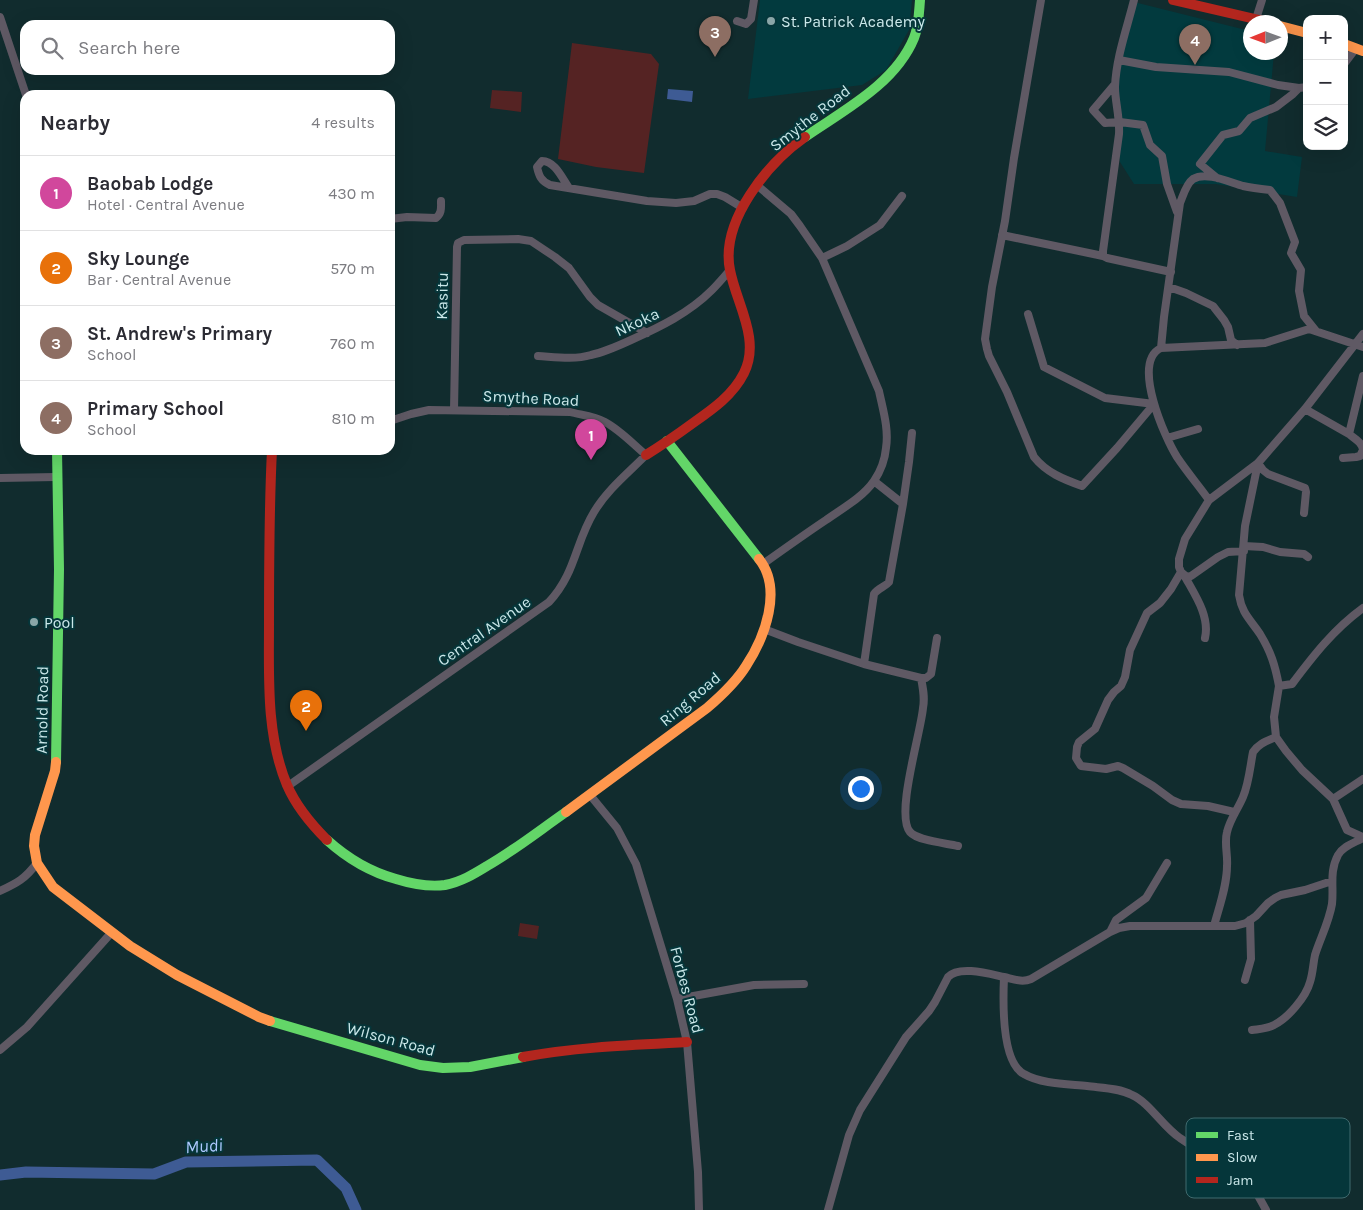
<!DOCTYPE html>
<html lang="en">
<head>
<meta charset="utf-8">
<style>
	:root { --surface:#fff; --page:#f7f7f7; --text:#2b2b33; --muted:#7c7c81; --line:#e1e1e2; --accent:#1a73e8 }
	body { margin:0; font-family:Karla,sans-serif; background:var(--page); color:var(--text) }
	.controls { position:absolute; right:15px; top:15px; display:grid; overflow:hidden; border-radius:10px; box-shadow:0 5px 20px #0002 }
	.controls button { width:45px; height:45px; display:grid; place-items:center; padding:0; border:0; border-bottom:1px solid var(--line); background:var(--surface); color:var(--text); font:25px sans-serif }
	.compass { position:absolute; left:1243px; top:15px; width:45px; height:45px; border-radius:50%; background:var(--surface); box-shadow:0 5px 20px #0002; rotate:269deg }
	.you { position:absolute; left:860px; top:788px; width:18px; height:18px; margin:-12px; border:4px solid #fff; border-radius:50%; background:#1a73e8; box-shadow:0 0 0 8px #1a73e833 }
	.badge { display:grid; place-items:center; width:32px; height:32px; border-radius:50%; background:var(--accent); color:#fff; font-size:16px; font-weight:700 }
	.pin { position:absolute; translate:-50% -41px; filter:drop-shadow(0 1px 2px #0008) }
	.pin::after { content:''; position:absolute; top:26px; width:18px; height:15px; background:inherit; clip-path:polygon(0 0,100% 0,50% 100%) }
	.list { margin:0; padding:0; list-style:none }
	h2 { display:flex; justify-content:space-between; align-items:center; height:65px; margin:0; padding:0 20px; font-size:21px }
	h2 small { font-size:16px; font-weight:400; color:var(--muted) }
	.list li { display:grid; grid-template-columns:32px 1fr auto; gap:15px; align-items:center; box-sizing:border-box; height:75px; padding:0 20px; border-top:1px solid var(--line) }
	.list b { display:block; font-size:19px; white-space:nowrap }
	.list p { margin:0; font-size:16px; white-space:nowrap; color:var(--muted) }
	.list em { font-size:16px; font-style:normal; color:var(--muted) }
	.icon { flex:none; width:28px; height:28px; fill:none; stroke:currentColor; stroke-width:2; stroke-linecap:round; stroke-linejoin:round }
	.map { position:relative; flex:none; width:1363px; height:1210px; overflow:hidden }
	.search { position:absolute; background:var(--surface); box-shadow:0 5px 20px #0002; left:20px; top:20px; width:375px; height:55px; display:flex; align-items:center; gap:12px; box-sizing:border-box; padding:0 18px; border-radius:15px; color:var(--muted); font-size:19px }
	.panel { position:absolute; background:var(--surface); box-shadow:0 5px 20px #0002; left:20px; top:90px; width:375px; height:365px; border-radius:15px }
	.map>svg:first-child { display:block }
	.built { fill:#023a3e }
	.green { fill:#552323 }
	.water { fill:#3e5b94 }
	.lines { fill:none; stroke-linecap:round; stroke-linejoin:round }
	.river { stroke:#3e5b94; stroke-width:11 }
	.street { stroke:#5f5964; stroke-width:8 }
	.fast { stroke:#63d668; stroke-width:10 }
	.slow { stroke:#ff974d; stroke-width:10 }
	.jam { stroke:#b3261e; stroke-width:10 }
	.poi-dot { fill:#8aa6a8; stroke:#05363a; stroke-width:2 }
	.labels { text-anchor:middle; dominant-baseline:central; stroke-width:4; stroke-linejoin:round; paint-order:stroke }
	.poi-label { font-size:16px; fill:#cbe8ea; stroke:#05363a; text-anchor:start }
	.street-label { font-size:16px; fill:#cbe8ea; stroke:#05363a }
	.water-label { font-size:18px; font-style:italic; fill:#aec9ff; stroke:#05363a }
	.key { fill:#05363a; stroke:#406b6f; stroke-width:1 }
	.key-label { font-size:14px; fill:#cbe8ea }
</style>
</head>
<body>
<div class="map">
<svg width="1363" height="1210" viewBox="0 0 1363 1210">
	<rect width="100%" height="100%" fill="#112c2e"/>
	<!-- built -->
	<path class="built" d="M760,0H912L909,30L886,70L862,85L748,99Z
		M1130,1L1250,31V52L1274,53L1265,151L1302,157L1297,197L1216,184H1134L1120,162L1115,73Z"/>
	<!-- green -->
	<path class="green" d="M572,43L651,54L659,64L644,173L596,167L558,159Z
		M492,90L522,92L521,112L490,108Z
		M520,923L539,926L537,939L518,936Z"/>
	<!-- water -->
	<path class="water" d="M668,89L693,91L692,102L667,99Z"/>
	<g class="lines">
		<!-- river -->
		<path class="river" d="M0,1175L26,1172L154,1174L186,1162L317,1160L346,1188L356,1210"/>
		<!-- street -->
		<path class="street" d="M1041,0L1014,158L1005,221L992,287L985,339L987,349L989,356L1007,392L1034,457C1047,473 1063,479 1082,486L1117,448L1154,404
			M1134,0C1127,28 1116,58 1115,87C1115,102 1120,117 1119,134L1103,251V256L1107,258L1171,272
			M0,17L26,95
			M1256,19L1262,0
			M737,21L746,24L751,19L754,0
			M1119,60L1156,67L1229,72L1278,85L1299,88
			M1344,64L1356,48
			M1115,84L1093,110L1105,123L1120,122L1143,125L1150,145L1162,156L1167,184L1177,212
			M1217,178L1200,164L1223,135L1239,131L1250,118L1276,107L1293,94L1299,88L1307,87
			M758,186L791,214L800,226L822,258L879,391C883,410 889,429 886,448C885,459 880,472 874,481C863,497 843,508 826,520C805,534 784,549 763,564
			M569,188C562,178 555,161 542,161L537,167C539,176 541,181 550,185L647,201L676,203L694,201L710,194H717L725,197L743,208
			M390,219L407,217L436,218C442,213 441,208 441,201
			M1002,235L1103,256
			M822,258L847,246L880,225L902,196
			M1169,287L1186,293L1213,306L1224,320L1228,327L1231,340L1237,345
			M1028,314L1044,367L1105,398L1154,404
			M1316,331L1304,316L1299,291L1301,270L1291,253L1295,242L1280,203L1270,190C1261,189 1252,188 1243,186C1229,182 1206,171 1193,179C1186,184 1183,196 1180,203L1164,317L1161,348L1265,343L1309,329L1363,347
			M1161,348C1131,362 1165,438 1177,457C1187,472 1199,486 1209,500
			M538,356C555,357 574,360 591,355C605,352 618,346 631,340C660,327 689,313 712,290C718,284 724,277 730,270
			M1305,409L1349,434L1363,376
			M454,410L457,247L458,243L464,240L518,239L531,241L555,257L569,268L590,297L598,305L647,333
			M1349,434C1355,439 1362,442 1363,450
			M1167,438L1198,429
			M1343,458L1356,457L1360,456L1363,450
			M1258,463L1245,526L1239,595C1242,614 1250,619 1260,634C1271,652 1275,665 1279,686
			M1258,463L1263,470L1268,474L1305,488L1306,492L1304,513
			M0,478L56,477
			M874,481L903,504L909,462L912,433
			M1244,546L1263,547L1280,552L1304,554L1308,557
			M1244,551L1228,552L1218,557L1191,576L1187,577L1181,572L1179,567V559L1185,539L1209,500L1258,463L1305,409L1363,334
			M1181,572L1171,589L1160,603L1147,613L1130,650L1125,677L1121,686L1114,692L1108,700L1095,729L1079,742L1077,747L1076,758L1081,766L1106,769L1118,766L1123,768L1153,786L1172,800L1181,804L1208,806L1234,812
			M1184,575C1195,595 1210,616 1205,638
			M1363,608C1334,629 1313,656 1292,684L1279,686L1274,717L1276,737L1286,751L1302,770L1333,799L1347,830L1363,837
			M764,629L798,642L864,664L921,678H926L931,674L937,638
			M864,664L874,594C878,588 885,587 889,582L903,504
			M921,678C923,688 925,698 923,708C921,732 895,815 910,832C918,841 946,843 958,846
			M288,786L549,602C576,573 575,543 594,512C607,490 628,473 646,455C633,444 620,430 605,422C594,416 581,415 570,412L429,410L411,414L390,421
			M590,795L617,828L636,864L677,999L687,1042L698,1172L699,1210
			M1333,799L1363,779
			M0,891C17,883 25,879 37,863
			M1214,926C1219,907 1227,886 1227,866C1228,855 1224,843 1227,832C1230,819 1238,809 1243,797C1249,783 1250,767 1253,752C1259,743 1267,741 1276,737
			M1110,932L1116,920L1146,898L1167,863
			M1004,977C1013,979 1022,983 1031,979L1110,932L1119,928L1130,926H1235L1246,923L1256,916L1268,903L1275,898L1281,895L1305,890L1332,881
			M1245,980L1251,959L1250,920
			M677,999L754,985L804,984
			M1252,1030C1259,1029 1267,1029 1274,1025C1288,1018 1306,997 1310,982C1313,973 1313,964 1315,955C1320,939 1329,922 1332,904C1334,887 1329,872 1338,855C1343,846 1354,843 1363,838
			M0,1050L27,1027L112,932
			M828,1210L849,1135L860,1110L906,1037L929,1011L935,1002L948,977C959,965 990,974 1004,977C1003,1000 1001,1062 1024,1074C1041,1084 1068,1084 1087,1086C1102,1088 1119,1088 1132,1095C1150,1103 1163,1127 1180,1138C1188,1144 1198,1149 1208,1150C1215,1151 1221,1150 1227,1152L1255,1190L1266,1210"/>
		<!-- fast -->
		<path class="fast" d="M805,137C844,110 895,84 914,38C919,26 919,12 920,0
			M667,441L759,559
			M56,762L59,569L57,450
			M327,840C347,858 370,872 396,879C412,884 429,887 445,885C461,882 474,874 487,866C515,850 540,830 566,812
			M270,1021L420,1065L443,1068L470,1067L523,1057"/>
		<!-- slow -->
		<path class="slow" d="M1280,26L1307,33
			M1344,44L1363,51
			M56,762L55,771L35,835L34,846L37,863L53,887L130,946L177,975L259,1017L270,1021
			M566,812L707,708C721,696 736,682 746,666C765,637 783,589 759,559"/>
		<!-- jam -->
		<path class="jam" d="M1173,0L1268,22
			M272,450C269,508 269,566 269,624C269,677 266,735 287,785C296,806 311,824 327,840
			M646,455C662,445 678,434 693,423C713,409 733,395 744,373C761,339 736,303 730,270C720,221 768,163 805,137
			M523,1057C577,1047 632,1045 687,1042"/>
	</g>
	<!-- markers -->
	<g class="poi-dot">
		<circle cx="771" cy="21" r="5"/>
		<circle cx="34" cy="622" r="5"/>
	</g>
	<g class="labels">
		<!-- poi labels -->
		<g class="poi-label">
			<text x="781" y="21">St. Patrick Academy</text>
			<text x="44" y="622">Pool</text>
		</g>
		<!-- street labels -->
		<g class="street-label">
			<text transform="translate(810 118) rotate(-38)">Smythe Road</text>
			<text transform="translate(442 296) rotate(-89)">Kasitu</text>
			<text transform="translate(637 322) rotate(-25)">Nkoka</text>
			<text transform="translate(531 398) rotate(3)">Smythe Road</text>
			<text transform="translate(484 631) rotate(-35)">Central Avenue</text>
			<text transform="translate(690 699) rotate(-40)">Ring Road</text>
			<text transform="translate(42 710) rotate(-89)">Arnold Road</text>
			<text transform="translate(687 990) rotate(75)">Forbes Road</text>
			<text transform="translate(391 1039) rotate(15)">Wilson Road</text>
		</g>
		<!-- water labels -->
		<g class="water-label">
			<text transform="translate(204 1146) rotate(-4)">Mudi</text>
		</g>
	</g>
	<!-- legend -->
	<rect x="1186" y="1118" width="164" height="80" rx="8" class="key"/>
	<rect x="1196" y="1132" width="22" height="6" fill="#63d668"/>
	<rect x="1196" y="1154" width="22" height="7" fill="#ff974d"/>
	<rect x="1196" y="1177" width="22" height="6" fill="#b3261e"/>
	<g class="key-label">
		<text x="1227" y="1140">Fast</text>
		<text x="1227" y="1162">Slow</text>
		<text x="1227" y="1185">Jam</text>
	</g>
</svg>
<div class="controls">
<button>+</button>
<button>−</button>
<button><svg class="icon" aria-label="layers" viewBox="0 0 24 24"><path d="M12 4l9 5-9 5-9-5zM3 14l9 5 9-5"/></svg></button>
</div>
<svg class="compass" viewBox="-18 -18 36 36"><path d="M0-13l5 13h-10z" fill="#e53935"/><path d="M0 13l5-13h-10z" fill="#7c7c81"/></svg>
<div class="you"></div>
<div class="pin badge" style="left:591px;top:460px;background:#d1479c">1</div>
<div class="pin badge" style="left:306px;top:731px;background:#e8710a">2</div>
<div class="pin badge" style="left:715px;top:57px;background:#8d6e63">3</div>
<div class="pin badge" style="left:1195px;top:65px;background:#8d6e63">4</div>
<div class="search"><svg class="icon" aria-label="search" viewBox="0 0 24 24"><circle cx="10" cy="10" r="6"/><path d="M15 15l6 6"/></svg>Search here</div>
<section class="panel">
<h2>Nearby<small>4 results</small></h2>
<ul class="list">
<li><span class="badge" style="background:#d1479c">1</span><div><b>Baobab Lodge</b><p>Hotel · Central Avenue</p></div><em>430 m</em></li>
<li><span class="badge" style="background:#e8710a">2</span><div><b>Sky Lounge</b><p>Bar · Central Avenue</p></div><em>570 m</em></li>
<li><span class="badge" style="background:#8d6e63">3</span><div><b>St. Andrew's Primary</b><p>School</p></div><em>760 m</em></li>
<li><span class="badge" style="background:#8d6e63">4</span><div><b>Primary School</b><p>School</p></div><em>810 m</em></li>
</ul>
</section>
</div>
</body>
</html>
